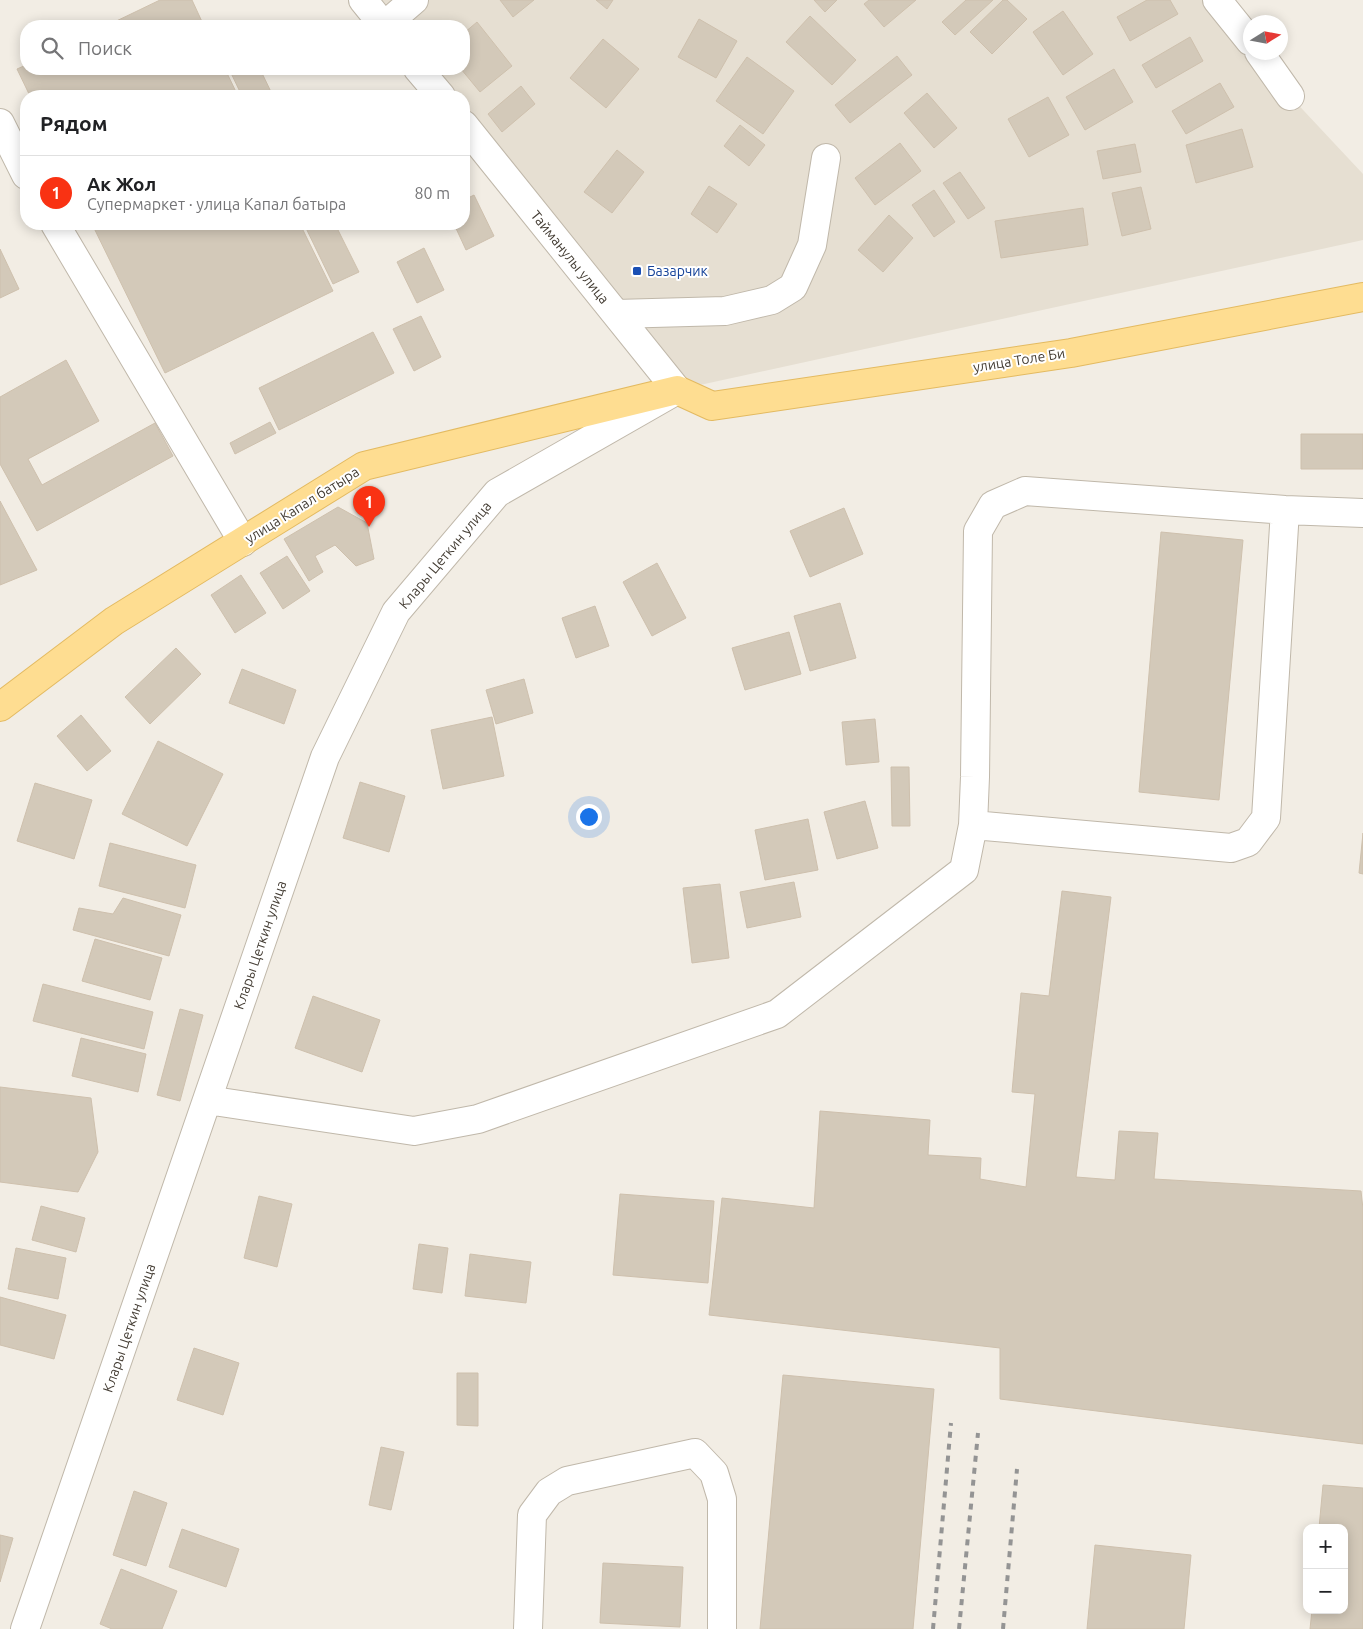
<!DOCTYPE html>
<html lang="ru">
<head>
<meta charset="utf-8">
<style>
	:root { --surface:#fff; --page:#f6f6f6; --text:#202124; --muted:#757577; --line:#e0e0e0; --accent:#f93213 }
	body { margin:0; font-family:Ubuntu,sans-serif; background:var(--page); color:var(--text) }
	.controls { position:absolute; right:15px; bottom:15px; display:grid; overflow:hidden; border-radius:10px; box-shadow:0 2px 12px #0003 }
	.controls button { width:45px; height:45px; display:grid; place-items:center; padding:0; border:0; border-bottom:1px solid var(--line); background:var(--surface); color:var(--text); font:25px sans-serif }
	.compass { position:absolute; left:1243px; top:15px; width:45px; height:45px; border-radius:50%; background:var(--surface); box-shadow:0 2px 12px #0003; rotate:79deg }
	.you { position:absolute; left:588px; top:816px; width:18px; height:18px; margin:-12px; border:4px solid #fff; border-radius:50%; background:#1a73e8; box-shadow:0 0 0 8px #1a73e833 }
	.badge { display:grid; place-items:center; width:32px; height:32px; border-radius:50%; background:var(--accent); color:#fff; font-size:16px; font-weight:700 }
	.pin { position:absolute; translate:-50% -41px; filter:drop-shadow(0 1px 2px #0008) }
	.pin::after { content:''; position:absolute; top:26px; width:18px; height:15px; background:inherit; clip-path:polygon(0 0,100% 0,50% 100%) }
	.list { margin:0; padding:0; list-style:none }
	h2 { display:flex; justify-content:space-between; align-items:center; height:65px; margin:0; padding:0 20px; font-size:21px }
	h2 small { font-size:16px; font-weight:400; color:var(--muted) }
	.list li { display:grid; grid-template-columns:32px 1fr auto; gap:15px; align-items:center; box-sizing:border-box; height:75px; padding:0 20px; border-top:1px solid var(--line) }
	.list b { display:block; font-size:19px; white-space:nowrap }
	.list p { margin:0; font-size:16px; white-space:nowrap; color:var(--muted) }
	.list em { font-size:16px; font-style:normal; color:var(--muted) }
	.icon { flex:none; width:28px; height:28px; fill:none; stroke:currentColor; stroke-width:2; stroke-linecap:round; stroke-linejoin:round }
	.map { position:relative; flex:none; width:1363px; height:1629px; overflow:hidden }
	.search { position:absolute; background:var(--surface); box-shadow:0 2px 12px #0003; left:20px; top:20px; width:450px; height:55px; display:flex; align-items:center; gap:12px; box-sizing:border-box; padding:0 18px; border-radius:20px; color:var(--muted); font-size:19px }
	.panel { position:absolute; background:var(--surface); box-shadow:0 2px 12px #0003; left:20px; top:90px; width:450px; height:140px; border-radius:20px }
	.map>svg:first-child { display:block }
	.residential { fill:#e6dfd2 }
	.building { fill:#d3c9b9; stroke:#cec0ad }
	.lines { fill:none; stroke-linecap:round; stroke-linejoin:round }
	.minor-casing { stroke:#c0b8aa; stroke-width:30 }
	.major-casing { stroke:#e3ba61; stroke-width:30 }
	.minor { stroke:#fff; stroke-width:28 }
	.major { stroke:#fedd91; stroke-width:28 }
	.rail { stroke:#949494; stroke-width:4; stroke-dasharray:6 6; stroke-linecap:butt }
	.transit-dot { fill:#1a4fb4; stroke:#fff; stroke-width:2 }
	.labels { text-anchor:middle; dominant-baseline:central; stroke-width:4; stroke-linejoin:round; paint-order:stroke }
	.street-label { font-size:14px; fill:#443d34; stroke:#fff }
	.transit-label { font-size:14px; fill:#164399; stroke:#fff; text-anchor:start }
</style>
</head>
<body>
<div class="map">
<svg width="1363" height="1629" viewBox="0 0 1363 1629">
	<rect width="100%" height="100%" fill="#f2ede4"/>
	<!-- residential -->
	<path class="residential" d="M363,0H1217L1290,96L1363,174V240L677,390L464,125V96H441L418,69H464V26H384Z"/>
	<!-- building -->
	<path class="building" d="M160,0H192L204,26H106Z
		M500,0H534L513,17Z
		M596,0H613L607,9Z
		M814,0H837L825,12Z
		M869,0H916L884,27L864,4Z
		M966,0H993L955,35L942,22Z
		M1003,0H1007L1027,19L992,54L970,32Z
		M1147,0H1170L1178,14L1130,41L1117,17Z
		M1063,11L1093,54L1063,75L1033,32Z
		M810,16L856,60L832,85L786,42Z
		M699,19L737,41L716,78L678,57Z
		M477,22L512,66L480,92L461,69H464V33Z
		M1190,37L1203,61L1156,88L1142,65Z
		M603,39L639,69L606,108L570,78Z
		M897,56L912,75L850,123L835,105Z
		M747,57L794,91L763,134L716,101Z
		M26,65V69H225L238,96H30L17,69Z
		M235,69H260L273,96H242L230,71Z
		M1114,69L1133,102L1085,130L1066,97Z
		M1220,83L1234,107L1186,134L1172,111Z
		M521,86L535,104L502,132L488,114Z
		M927,93L957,128L934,148L904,113Z
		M1048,97L1069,135L1029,157L1008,119Z
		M740,125L765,145L749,166L724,146Z
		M1242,129L1253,167L1196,183L1186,145Z
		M900,143L921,171L875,205L855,178Z
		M1135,144L1141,172L1103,179L1097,151Z
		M617,150L644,172L612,213L584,192Z
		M960,172L985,208L968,219L943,183Z
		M709,186L737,204L717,233L691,214Z
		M1141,187L1151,229L1122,236L1112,193Z
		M934,190L955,222L934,237L912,205Z
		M474,195L494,236L466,250L454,224H464V200Z
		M1083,208L1088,245L1001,258L995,221Z
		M889,215L913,238L883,272L858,250Z
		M92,224H300L333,291L165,373Z
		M304,224H335L359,272L333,284Z
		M424,248L444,290L417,303L397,262Z
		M0,249L19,289L0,298Z
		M421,316L441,357L414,371L393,329Z
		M373,332L394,373L279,430L259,388Z
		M66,360L99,421L28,459L42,485L155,423L173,456L37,531L0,464V397Z
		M270,422L276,433L235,454L230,443Z
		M1301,434H1363V469H1301Z
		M0,501L37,570L0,585Z
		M338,507L367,523L374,559L356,566L335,545L315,556L323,572L309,581L284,539Z
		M844,508L863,554L810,577L790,531Z
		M1161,532L1243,540L1219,800L1139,792Z
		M287,556L310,591L283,609L260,573Z
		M657,563L686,618L652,636L623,582Z
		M241,575L266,613L235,633L211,595Z
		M840,603L856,658L810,671L794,616Z
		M595,606L609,646L576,658L562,618Z
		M789,632L801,674L745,690L732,648Z
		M176,648L201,674L150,724L125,697Z
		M242,669L296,690L284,724L229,703Z
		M524,679L533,713L496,724L486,690Z
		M81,715L111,751L87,771L57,736Z
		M492,717L504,776L443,789L431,730Z
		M875,719L879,762L846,765L842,722Z
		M158,741L223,774L187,846L122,814Z
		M891,767H909L910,826H892Z
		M360,782L405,796L389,852L343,838Z
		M35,783L92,800L74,859L17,841Z
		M865,801L878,848L837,859L824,812Z
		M808,819L818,870L765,880L755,830Z
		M1363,833V874L1359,873Z
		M110,843L196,865L185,908L99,886Z
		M794,882L801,917L747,928L740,892Z
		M720,884L729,958L692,963L683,888Z
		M1062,891L1111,897L1076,1177L1115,1180L1119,1131L1158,1133L1154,1179L1361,1191L1363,1209V1444L1000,1399V1348L709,1315L722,1198L814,1208L820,1111L930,1120L928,1155L981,1158L980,1179L1026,1187L1035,1094L1012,1092L1021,993L1049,996Z
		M123,898L181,915L169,956L73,930L79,908L113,914Z
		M95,939L162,958L150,1000L82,981Z
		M43,984L153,1012L144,1049L33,1021Z
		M313,996L380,1020L362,1072L295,1048Z
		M180,1009L203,1015L180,1101L157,1095Z
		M81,1038L146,1054L138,1092L72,1076Z
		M0,1087L91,1098L98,1152L78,1192L0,1182Z
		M620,1194L714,1201L708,1283L613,1275Z
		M259,1196L292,1204L277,1267L244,1258Z
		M41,1206L85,1218L76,1252L32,1240Z
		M419,1244L448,1248L442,1293L413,1289Z
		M16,1248L66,1258L58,1299L8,1289Z
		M470,1254L531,1262L526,1303L465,1296Z
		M0,1297L66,1315L54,1359L0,1345Z
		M194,1348L239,1363L223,1415L177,1400Z
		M457,1373H478V1426L457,1425Z
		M783,1375L934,1389L913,1629H760Z
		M381,1447L404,1452L391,1510L369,1505Z
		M1323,1485L1363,1488V1629H1310L1312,1610H1344V1528H1319Z
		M134,1491L167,1503L146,1566L113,1555Z
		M182,1529L239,1549L226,1587L169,1567Z
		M0,1535L13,1538L0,1582Z
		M1095,1545L1191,1555L1184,1629H1087Z
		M603,1563L683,1567L680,1627L600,1623Z
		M121,1569L177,1591L162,1629H112L100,1624Z"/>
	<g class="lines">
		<!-- minor casing -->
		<g class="minor-casing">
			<path id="minor" d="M363,0L384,26
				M1217,0L1250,41
				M384,26L414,0
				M1259,52L1290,96
				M418,69L441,96
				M0,123L26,175
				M55,224L243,542
				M616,314L725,311L772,300L793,287L812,245L826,158
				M973,825L1231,848L1248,842L1266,818L1285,510
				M207,1100L414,1131L478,1119L777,1014L964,870L973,825L975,777L978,531L993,505L1025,491L1285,510L1363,513
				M25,1629L325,757L396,612L497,493L677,390L464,125
				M528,1629L532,1515L549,1492L567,1481L695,1453L714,1473L722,1499V1629"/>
		</g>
		<!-- major casing -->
		<g class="major-casing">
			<path id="major" d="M0,707L114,621L364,466L677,390L712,406L1071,353L1363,297"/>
		</g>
		<!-- minor -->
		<use href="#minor" class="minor"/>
		<!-- major -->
		<use href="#major" class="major"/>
		<!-- rail -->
		<path class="rail" d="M933,1629L951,1423
			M959,1629L978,1433
			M1003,1629L1017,1469"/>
	</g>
	<!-- markers -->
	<rect class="transit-dot" x="632" y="266" width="10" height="10" rx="2.5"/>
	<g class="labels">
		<!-- street labels -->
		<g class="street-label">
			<text transform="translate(570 257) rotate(51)">Тайманулы улица</text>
			<text transform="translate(1019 360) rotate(-9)">улица Толе Би</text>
			<text transform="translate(302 505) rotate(-32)">улица Капал батыра</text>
			<text transform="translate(445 555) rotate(-50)">Клары Цеткин улица</text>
			<text transform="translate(260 945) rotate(-71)">Клары Цеткин улица</text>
			<text transform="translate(129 1328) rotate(-71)">Клары Цеткин улица</text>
		</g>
		<!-- transit labels -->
		<g class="transit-label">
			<text x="647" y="271">Базарчик</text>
		</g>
	</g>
</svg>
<div class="controls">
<button>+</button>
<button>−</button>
</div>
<svg class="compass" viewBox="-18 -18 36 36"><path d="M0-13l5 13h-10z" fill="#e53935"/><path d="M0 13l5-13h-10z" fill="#757577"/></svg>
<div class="you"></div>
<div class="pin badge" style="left:369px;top:527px">1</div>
<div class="search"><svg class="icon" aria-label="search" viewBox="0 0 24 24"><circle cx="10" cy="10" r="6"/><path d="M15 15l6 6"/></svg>Поиск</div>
<section class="panel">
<h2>Рядом<small></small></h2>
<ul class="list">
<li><span class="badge">1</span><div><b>Ак Жол</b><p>Супермаркет · улица Капал батыра</p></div><em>80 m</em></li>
</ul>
</section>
</div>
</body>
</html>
